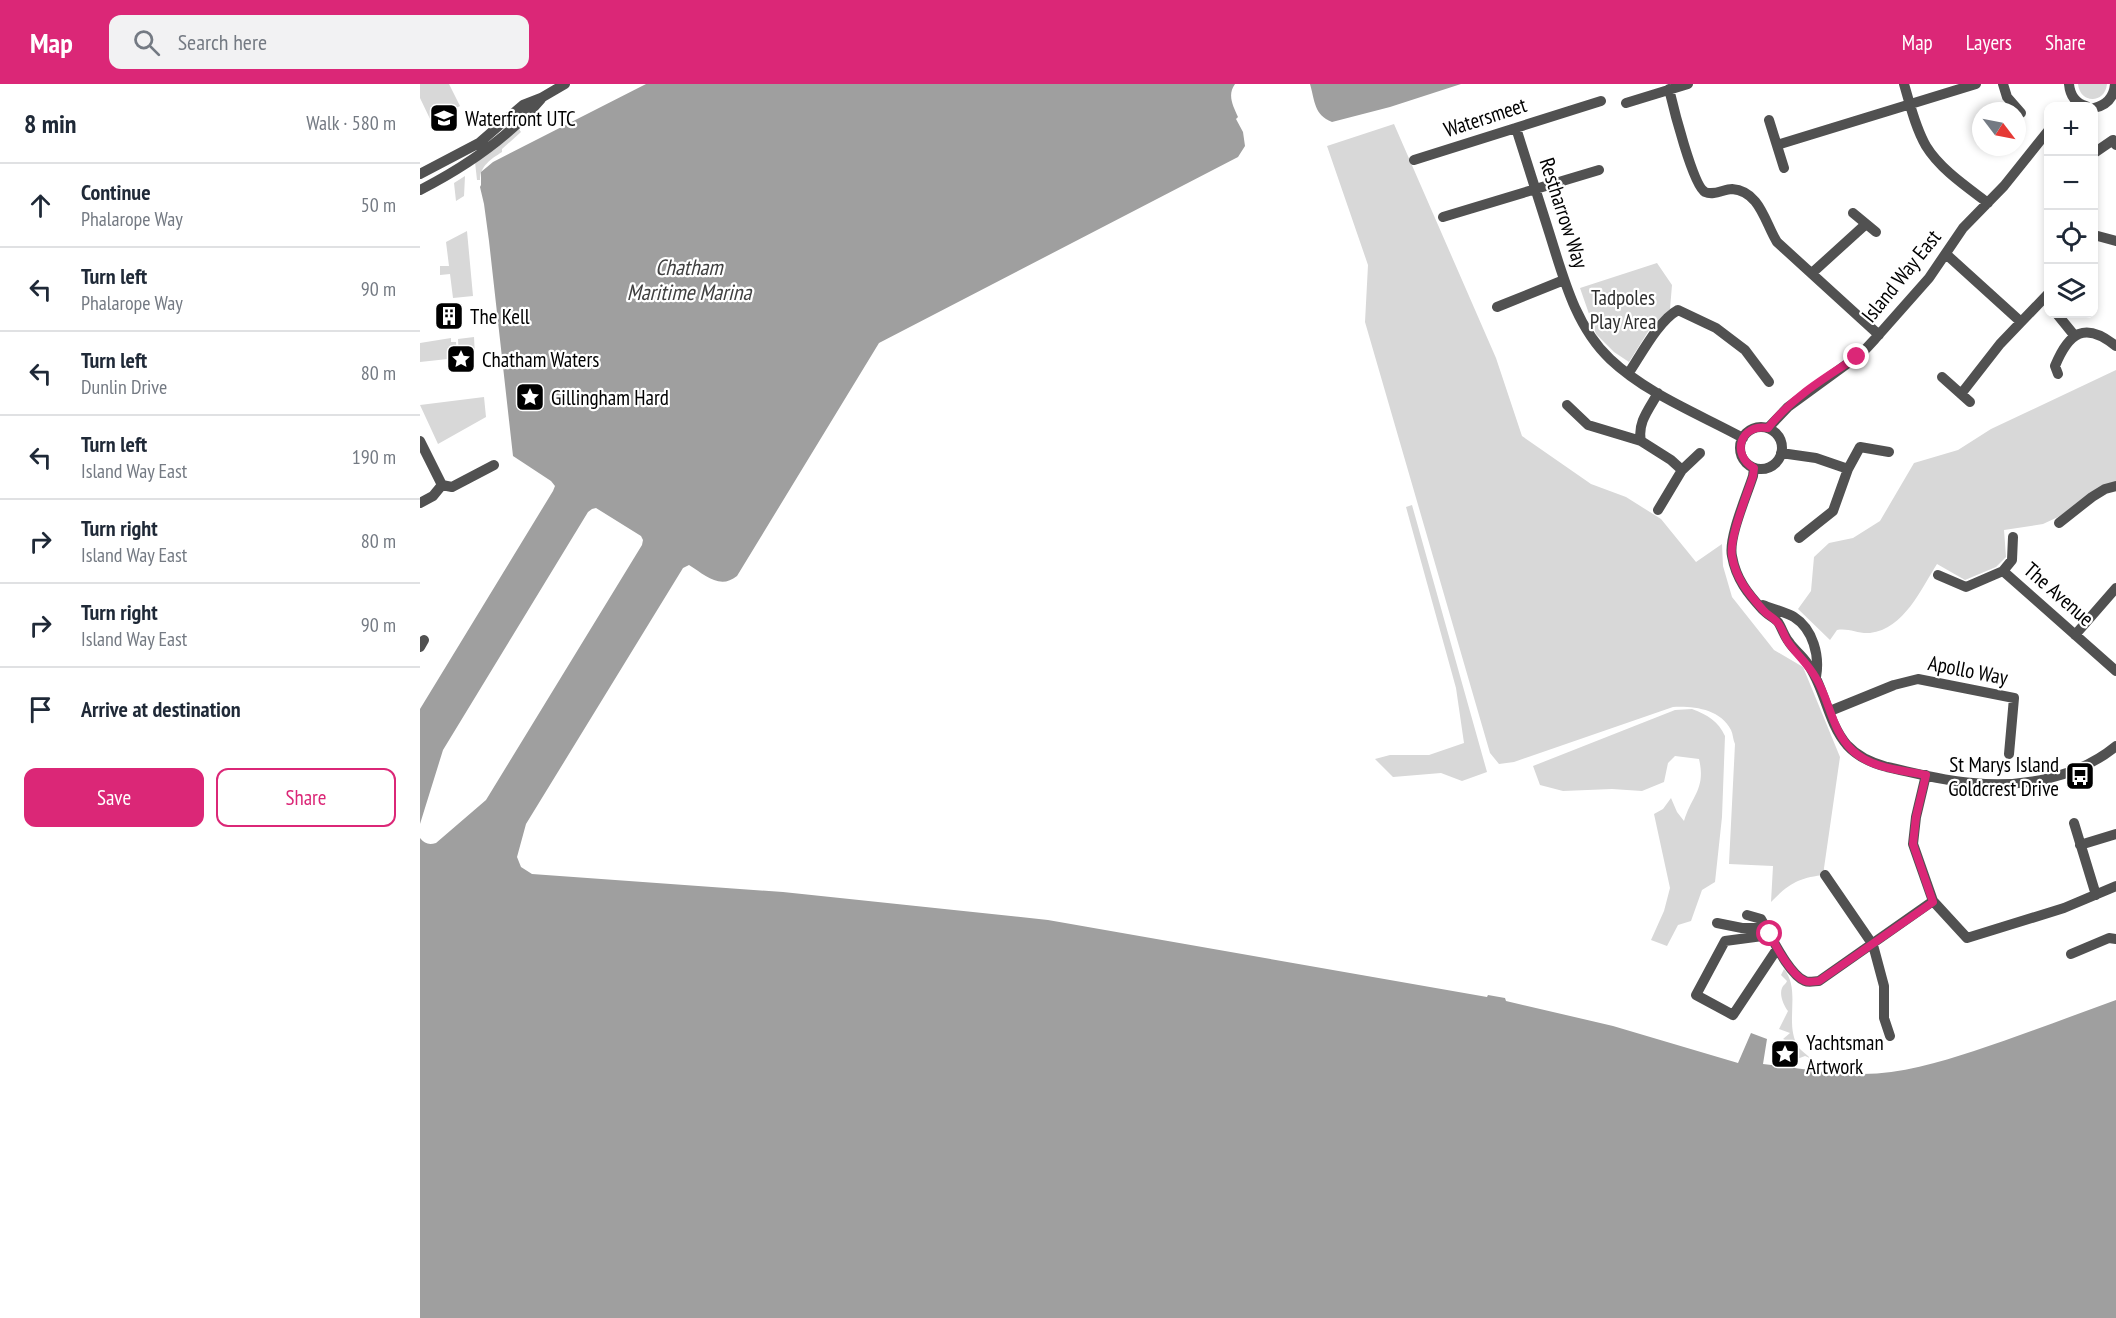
<!DOCTYPE html>
<html lang="en">
<head>
<meta charset="utf-8">
<style>
	:root { --surface:#fff; --page:#f2f2f3; --text:#1f2937; --muted:#747a83; --line:#e0e1e3; --accent:#db2777 }
	body { margin:0; font-family:"PT Sans Narrow",sans-serif; background:var(--page); color:var(--text) }
	.controls { position:absolute; right:18px; top:18px; display:grid; overflow:hidden; border-radius:12px; box-shadow:0 3px 9px #0003 }
	.controls button { width:54px; height:54px; display:grid; place-items:center; padding:0; border:0; border-bottom:2px solid var(--line); background:var(--surface); color:var(--text); font:30px sans-serif }
	.compass { position:absolute; left:1552px; top:18px; width:54px; height:54px; border-radius:50%; background:var(--surface); box-shadow:0 3px 9px #0003; rotate:122deg }
	.stop { position:absolute; width:18px; height:18px; margin:-14px; border:4px solid #db2777; border-radius:50%; background:#fff }
	.stop.end { background:#db2777; border-color:#fff; box-shadow:0 2px 6px #0008 }
	.list { margin:0; padding:0; list-style:none }
	h2 { display:flex; justify-content:space-between; align-items:center; height:78px; margin:0; padding:0 24px; font-size:26px }
	h2 small { font-size:20px; font-weight:400; color:var(--muted) }
	.list li { display:grid; grid-template-columns:39px 1fr auto; gap:18px; align-items:center; box-sizing:border-box; height:84px; padding:0 24px; border-top:2px solid var(--line) }
	.list b { display:block; font-size:22px; white-space:nowrap }
	.list p { margin:0; font-size:20px; white-space:nowrap; color:var(--muted) }
	.list em { font-size:20px; font-style:normal; color:var(--muted) }
	.actions { display:flex; gap:12px; padding:18px 24px }
	.actions a { flex:1; padding:14px 0; border:2px solid var(--accent); border-radius:12px; text-align:center; font-size:21px; color:var(--accent) }
	.actions .main { background:var(--accent); color:#fff }
	.icon { flex:none; width:33px; height:33px; fill:none; stroke:currentColor; stroke-width:2; stroke-linecap:round; stroke-linejoin:round }
	.map { position:relative; flex:none; width:1696px; height:1234px; overflow:hidden }
	header { display:flex; align-items:center; gap:36px; box-sizing:border-box; height:84px; padding:0 30px; background:var(--accent); color:#fff }
	header strong { font-size:28px }
	nav { display:flex; gap:33px; margin-inline-start:auto; font-size:21px }
	.search { width:420px; height:54px; background:var(--page); display:flex; align-items:center; gap:15px; box-sizing:border-box; padding:0 21px; border-radius:12px; color:var(--muted); font-size:22px }
	main { display:flex }
	aside { flex:1; background:var(--surface) }
	.map>svg:first-child { display:block }
	.green { fill:#d8d8d8 }
	.water { fill:#9f9f9f }
	.lines { fill:none; stroke-linecap:round; stroke-linejoin:round }
	.minor { stroke:#515151; stroke-width:10 }
	.route { stroke:#db2777; stroke-width:8 }
	.labels { text-anchor:middle; dominant-baseline:central; stroke-width:4.5; stroke-linejoin:round; paint-order:stroke }
	.street-label { font-size:21px; fill:#000; stroke:#fff }
	.poi-label { font-size:21px; fill:#000; stroke:#fff; text-anchor:start }
	.park-label { font-size:21px; fill:#2f2f2f; stroke:#fff }
	.water-label { font-size:22px; font-style:italic; fill:#404040; stroke:#fff }
</style>
</head>
<body>
<header>
<strong>Map</strong>
<div class="search"><svg class="icon" aria-label="search" viewBox="0 0 24 24"><circle cx="10" cy="10" r="6"/><path d="M15 15l6 6"/></svg>Search here</div>
<nav><a>Map</a><a>Layers</a><a>Share</a></nav>
</header>
<main>
<aside>
<h2>8 min<small>Walk · 580 m</small></h2>
<ul class="list">
<li><svg class="icon" aria-label="ahead" viewBox="0 0 24 24"><path d="M12 20V5M6 11l6-6 6 6"/></svg><div><b>Continue</b><p>Phalarope Way</p></div><em>50 m</em></li>
<li><svg class="icon" aria-label="left" viewBox="0 0 24 24"><path d="M17 20v-9H6M10 6l-5 5 5 5"/></svg><div><b>Turn left</b><p>Phalarope Way</p></div><em>90 m</em></li>
<li><svg class="icon" aria-label="left" viewBox="0 0 24 24"><path d="M17 20v-9H6M10 6l-5 5 5 5"/></svg><div><b>Turn left</b><p>Dunlin Drive</p></div><em>80 m</em></li>
<li><svg class="icon" aria-label="left" viewBox="0 0 24 24"><path d="M17 20v-9H6M10 6l-5 5 5 5"/></svg><div><b>Turn left</b><p>Island Way East</p></div><em>190 m</em></li>
<li><svg class="icon" aria-label="right" viewBox="0 0 24 24"><path d="M7 20v-9h11M14 6l5 5-5 5"/></svg><div><b>Turn right</b><p>Island Way East</p></div><em>80 m</em></li>
<li><svg class="icon" aria-label="right" viewBox="0 0 24 24"><path d="M7 20v-9h11M14 6l5 5-5 5"/></svg><div><b>Turn right</b><p>Island Way East</p></div><em>90 m</em></li>
<li><svg class="icon" aria-label="arrive" viewBox="0 0 24 24"><path d="M6 21V4h12l-3 4 3 4H6"/></svg><div><b>Arrive at destination</b></div></li>
</ul>
<div class="actions"><a class="main">Save</a><a>Share</a></div>
</aside>
<div class="map">
<svg width="1696" height="1234" viewBox="0 0 1696 1234">
	<rect width="100%" height="100%" fill="#fff"/>
	<!-- green -->
	<path class="green" d="M0,0H29L40,22L11,37L0,14Z
		M1658,0H1687C1685,20 1660,20 1658,0Z
		M974,40L1076,274L1102,352L1171,400L1206,413L1241,435L1276,478L1302,460L1303,482L1312,513L1354,566L1383,583L1420,673L1404,784L1405,791C1380,793 1368,800 1351,818L1353,782L1309,780L1315,660C1313,656 1313,650 1311,646C1300,625 1274,622 1253,623L1094,678L1079,680L1070,669L945,238L948,181L907,62Z
		M99,45L101,48L82,65V68C71,75 60,82 60,96H57L55,78Z
		M45,92L44,112L36,117L34,99Z
		M47,147L53,212L33,214L30,190L20,191V182H29L26,158Z
		M1237,179L1252,201L1250,225L1231,243L1209,278L1194,268L1176,250L1160,204Z
		M54,253L55,272L39,274L38,255Z
		M31,254V258H36L37,274L0,278V259Z
		M1696,286V398L1638,433L1623,440L1584,446L1586,473L1576,483L1545,496L1517,480C1501,505 1484,545 1450,549C1438,550 1429,544 1417,546L1410,556L1378,525L1391,507L1394,473L1409,459L1433,454L1460,437L1494,379L1538,366L1571,345Z
		M64,313L66,333L18,360L0,321Z
		M992,421L1067,688L1042,697L1021,689L973,693L955,675L970,671H1009L1044,659L1036,604L986,423Z
		M1272,625C1288,631 1298,637 1305,652L1302,733L1295,798L1282,806L1271,837L1258,841L1247,862L1231,856L1244,827L1250,804L1234,730L1243,725L1251,714L1257,728L1264,737C1272,711 1286,705 1279,675L1255,672L1248,679L1244,698L1222,707L1192,705L1143,707L1120,701L1113,682L1255,626Z
		M1364,885C1382,907 1363,940 1379,964C1382,967 1387,971 1390,974L1385,972L1377,975L1378,969L1374,967L1369,958L1363,955L1370,949L1359,945L1368,927C1364,922 1359,911 1362,904C1363,901 1366,900 1367,897L1361,891Z"/>
	<!-- water -->
	<path class="water" d="M226,0H815C807,11 813,22 818,33L816,35L823,48L825,62L818,73L459,259L317,492C300,506 285,491 269,481L263,484L106,740L97,773L101,783L112,790L363,808L628,836L1067,913L1068,911L1085,914L1086,917L1193,942L1318,979L1331,949L1347,955L1343,980C1375,983 1406,990 1438,990C1478,991 1517,979 1554,967C1602,951 1649,933 1696,916V1234H0V754C5,760 9,761 16,759L66,716L222,461L223,456L221,452L176,424L172,425L168,428L23,666L0,740V625L133,407L135,402L131,397L93,372L69,157L64,120L60,103L61,101V88L73,78Z
		M890,0H1041L970,23L912,38C894,31 895,17 890,0Z"/>
	<g class="lines">
		<!-- minor -->
		<path class="minor" d="M1484,0C1490,20 1495,43 1506,62C1520,85 1547,103 1568,119
			M1583,0L1587,13L1601,29
			M1649,0C1650,11 1655,19 1666,22
			M1249,5C1253,22 1273,102 1285,108C1294,112 1304,105 1312,105C1340,107 1345,139 1357,158L1459,251
			M1206,19L1268,0
			M1674,24C1687,21 1694,13 1695,0
			M1349,36L1364,84
			M1096,44C1107,79 1118,114 1129,148C1143,192 1155,242 1190,275C1227,310 1279,330 1323,354
			M1357,61L1556,0
			M1674,69L1693,56L1696,61
			M994,76L1181,17
			M0,90L59,59L103,21L121,14L145,0
			M0,106C45,83 88,54 121,15
			M1433,129L1456,148
			M1023,133L1179,86
			M1674,151L1696,157
			M1526,170L1601,238
			M1392,189L1446,140
			M1077,223L1144,196
			M1637,230L1654,251
			M1208,290C1221,271 1238,237 1258,226L1296,244L1325,266L1349,298
			M1638,290L1635,282C1649,248 1665,237 1696,262
			M1522,293L1550,318
			M1541,310L1580,260L1628,210
			M1147,321L1168,341L1221,357L1251,376L1262,386L1280,369
			M1320 364a21 21 0 1 1 42 0a21 21 0 1 1-42 0Z
			M1348,344L1368,323L1442,269L1455,255L1509,194L1543,144L1584,102L1628,47
			M0,357L22,401
			M1221,357C1217,339 1229,325 1238,309
			M1361,369L1396,374L1428,385
			M1334,384L1333,392C1327,411 1308,454 1312,472C1316,495 1328,510 1343,526C1347,531 1354,533 1358,538C1362,544 1364,552 1369,558C1374,566 1382,571 1387,579C1405,603 1407,638 1427,661C1438,673 1451,679 1467,683C1495,689 1524,697 1553,699C1602,704 1657,694 1696,662
			M22,401L32,403L74,381
			M0,419L13,412L22,401
			M1238,426L1262,386
			M1639,439L1672,413L1685,405L1696,402
			M1379,454L1413,427L1428,385L1440,363L1469,368
			M1583,487L1592,476L1593,453
			M1518,491L1546,503L1583,487L1696,587
			M1343,521C1350,524 1368,529 1374,533C1393,545 1400,572 1396,593
			M1655,551L1696,504
			M0,563L4,556
			M1410,627L1474,601L1498,595L1594,614L1589,670
			M1506,691L1496,733L1493,760L1513,817L1547,854L1644,824L1696,802
			M1654,739L1676,811
			M1660,761L1696,750
			M1405,791L1453,861L1464,902V934L1470,952
			M1327,831L1341,835C1350,850 1369,891 1385,897C1389,899 1395,897 1399,897L1513,817
			M1297,839L1322,844H1347
			M1350,851L1305,857L1276,911L1313,931L1357,865
			M1651,870L1689,854L1696,855"/>
	</g>
	<g class="lines">
		<!-- route -->
		<path class="route" d="M1350,850C1356,863 1372,892 1385,897C1389,899 1395,897 1399,897L1513,818L1493,760L1496,733L1506,691C1482,686 1452,685 1433,667C1412,648 1410,617 1396,594C1388,580 1377,571 1368,558C1364,552 1362,543 1357,538C1353,533 1347,531 1343,526C1328,509 1316,495 1312,472C1309,454 1327,411 1333,392L1334,384C1310,370 1321,339 1348,344C1371,314 1406,293 1437,273"/>
	</g>
	<!-- icons -->
	<defs>
		<g id="school-square" transform="scale(1.5)"><rect x="-9" y="-9" width="18" height="18" rx="4" fill="#000" stroke="#fff"/><path d="M0-5L7-2L0 1L-7-2ZM-4 1L0 2.5L4 1V4Q0 6-4 4Z" fill="#fff"/></g>
		<g id="building-square" transform="scale(1.5)"><rect x="-9" y="-9" width="18" height="18" rx="4" fill="#000" stroke="#fff"/><path d="M-4-6H4V6H1V3H-1V6H-4ZM-2.5-4.3h1.7v1.8h-1.7ZM.8-4.3h1.7v1.8H.8ZM-2.5-1h1.7V.8h-1.7ZM.8-1h1.7V.8H.8Z" fill="#fff"/></g>
		<g id="sight-square" transform="scale(1.5)"><rect x="-9" y="-9" width="18" height="18" rx="4" fill="#000" stroke="#fff"/><path d="M0-6L1.8-2.2L6-1.7L2.9 1.2L3.7 5.4L0 3.3L-3.7 5.4L-2.9 1.2L-6-1.7L-1.8-2.2Z" fill="#fff"/></g>
		<g id="bus-square" transform="scale(1.5)"><rect x="-9" y="-9" width="18" height="18" rx="4" fill="#000" stroke="#fff"/><path d="M-5-6H5V4H4V6H2V4H-2V6H-4V4H-5ZM-3.5-4V0h7V-4ZM-3.5 1.2v1.5H-2V1.2ZM2 1.2v1.5H3.5V1.2Z" fill="#fff"/></g>
	</defs>
	<g fill-rule="evenodd">
		<use href="#school-square" x="24" y="34"/>
		<use href="#building-square" x="29" y="232"/>
		<use href="#sight-square" x="41" y="275"/>
		<use href="#sight-square" x="110" y="313"/>
		<use href="#bus-square" x="1660" y="692"/>
		<use href="#sight-square" x="1365" y="970"/>
	</g>
	<g class="labels">
		<!-- street labels -->
		<g class="street-label">
			<text transform="translate(1065 33) rotate(-18)">Watersmeet</text>
			<text transform="translate(1144 129) rotate(72)">Restharrow Way</text>
			<text transform="translate(1481 192) rotate(-51)">Island Way East</text>
			<text transform="translate(1639 510) rotate(41)">The Avenue</text>
			<text transform="translate(1548 586) rotate(11)">Apollo Way</text>
		</g>
		<!-- poi labels -->
		<g class="poi-label">
			<text x="45" y="34">Waterfront UTC</text>
			<text x="50" y="232">The Kell</text>
			<text x="62" y="275">Chatham Waters</text>
			<text x="131" y="313">Gillingham Hard</text>
			<text x="1639" y="680" text-anchor="end">St Marys Island<tspan x="1639" dy="24">Goldcrest Drive</tspan></text>
			<text x="1386" y="958">Yachtsman<tspan x="1386" dy="24">Artwork</tspan></text>
		</g>
		<!-- park labels -->
		<g class="park-label">
			<text x="1203" y="213">Tadpoles<tspan x="1203" dy="24">Play Area</tspan></text>
		</g>
		<!-- water labels -->
		<g class="water-label">
			<text x="269" y="183">Chatham<tspan x="269" dy="25">Maritime Marina</tspan></text>
		</g>
	</g>
</svg>
<div class="controls">
<button>+</button>
<button>−</button>
<button><svg class="icon" aria-label="locate" viewBox="0 0 24 24"><circle cx="12" cy="12" r="6"/><path d="M12 2v4M12 18v4M2 12h4M18 12h4"/></svg></button>
<button><svg class="icon" aria-label="layers" viewBox="0 0 24 24"><path d="M12 4l9 5-9 5-9-5zM3 14l9 5 9-5"/></svg></button>
</div>
<svg class="compass" viewBox="-18 -18 36 36"><path d="M0-13l5 13h-10z" fill="#e53935"/><path d="M0 13l5-13h-10z" fill="#747a83"/></svg>
<div class="stop" style="left:1350px;top:850px"></div>
<div class="stop end" style="left:1437px;top:273px"></div>
</div>
</main>
</body>
</html>
